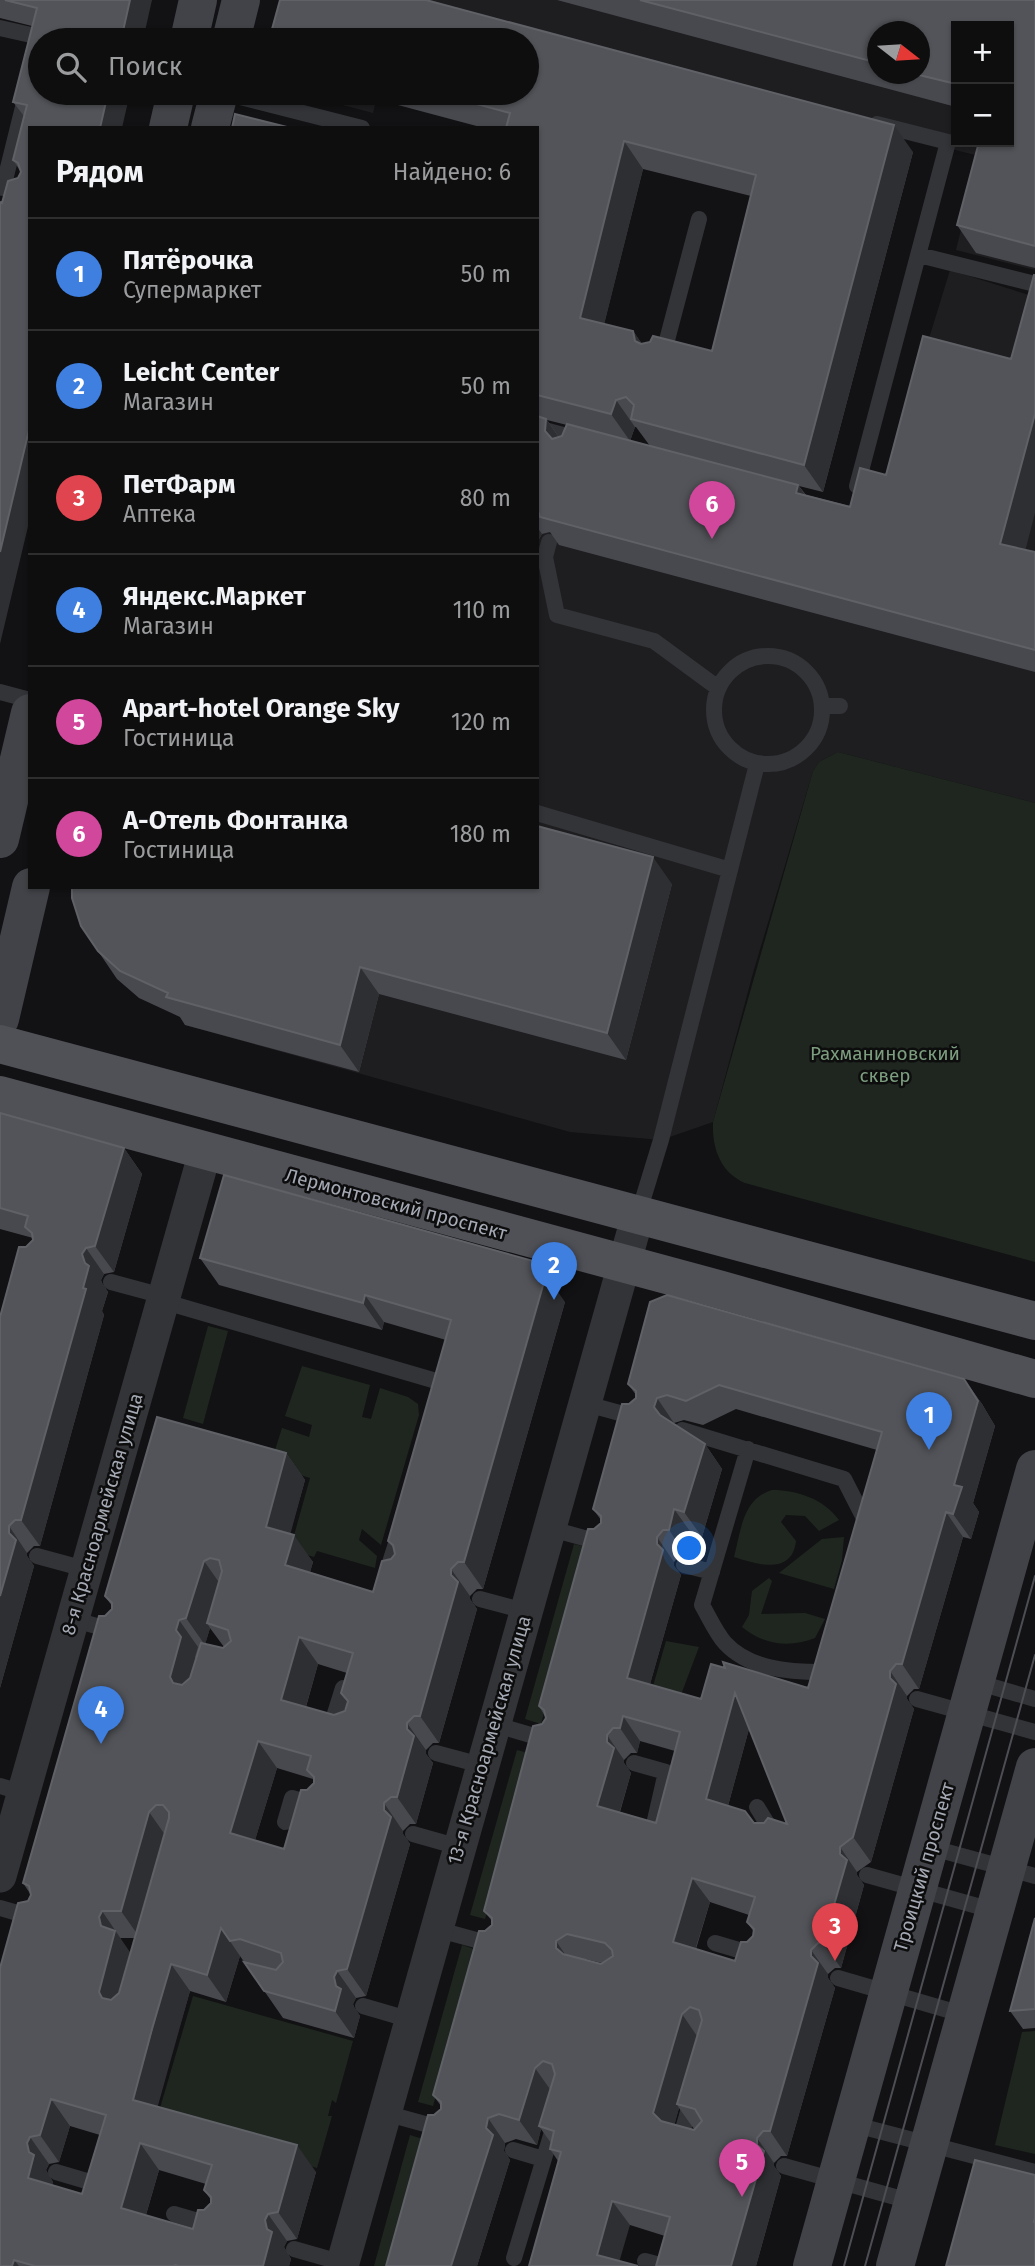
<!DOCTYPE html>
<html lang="ru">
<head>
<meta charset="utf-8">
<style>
	:root { --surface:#0e0e0f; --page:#171718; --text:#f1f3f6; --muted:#9b9c9e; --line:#2e2e2f; --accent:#2563eb }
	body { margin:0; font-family:"Fira Sans",sans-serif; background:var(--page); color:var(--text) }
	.controls { position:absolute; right:21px; top:21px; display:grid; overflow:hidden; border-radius:0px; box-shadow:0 2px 5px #0004 }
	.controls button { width:63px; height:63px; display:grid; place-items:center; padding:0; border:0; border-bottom:2px solid var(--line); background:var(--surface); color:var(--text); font:35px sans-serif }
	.compass { position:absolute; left:867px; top:21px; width:63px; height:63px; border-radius:50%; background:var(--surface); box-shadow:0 2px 5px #0004; rotate:107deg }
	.you { position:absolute; left:690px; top:1549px; width:24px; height:24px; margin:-18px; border:5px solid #fff; border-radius:50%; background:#1a73e8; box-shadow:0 0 0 10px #1a73e833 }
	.badge { display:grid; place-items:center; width:46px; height:46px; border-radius:50%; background:var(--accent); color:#fff; font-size:23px; font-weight:700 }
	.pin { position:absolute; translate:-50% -58px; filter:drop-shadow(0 2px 4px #0008) }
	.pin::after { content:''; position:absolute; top:37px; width:24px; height:21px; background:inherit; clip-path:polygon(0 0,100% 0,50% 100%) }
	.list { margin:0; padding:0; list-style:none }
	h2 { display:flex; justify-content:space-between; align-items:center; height:91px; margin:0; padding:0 28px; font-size:30px }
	h2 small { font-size:23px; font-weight:400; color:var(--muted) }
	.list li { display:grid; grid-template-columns:46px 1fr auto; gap:21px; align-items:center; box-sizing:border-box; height:112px; padding:0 28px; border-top:2px solid var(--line) }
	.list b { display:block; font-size:26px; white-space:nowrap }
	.list p { margin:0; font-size:23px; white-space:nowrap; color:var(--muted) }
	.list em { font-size:23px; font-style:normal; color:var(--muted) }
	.icon { flex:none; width:38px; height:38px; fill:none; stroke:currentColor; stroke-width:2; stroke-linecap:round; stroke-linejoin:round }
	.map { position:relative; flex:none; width:1035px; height:2266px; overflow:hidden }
	.search { position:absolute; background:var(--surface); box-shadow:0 2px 5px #0004; left:28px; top:28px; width:511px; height:77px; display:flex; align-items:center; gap:18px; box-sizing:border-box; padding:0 24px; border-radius:38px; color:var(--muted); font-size:26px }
	.panel { position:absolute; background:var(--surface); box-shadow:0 2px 5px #0004; left:28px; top:126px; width:511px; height:763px; border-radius:0px }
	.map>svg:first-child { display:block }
	.built { fill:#1e1e20; fill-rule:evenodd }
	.green { fill:#1f261f }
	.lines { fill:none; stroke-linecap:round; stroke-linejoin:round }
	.service { stroke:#333438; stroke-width:16 }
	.minor { stroke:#333438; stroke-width:33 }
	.secondary { stroke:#414348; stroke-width:38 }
	.primary { stroke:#505157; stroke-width:38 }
	.tram { stroke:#4c4e53; stroke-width:2 }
	.wall { fill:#48494e; fill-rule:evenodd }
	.shaded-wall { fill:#2e2f32 }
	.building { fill:#525459; stroke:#5f6167; stroke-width:2; fill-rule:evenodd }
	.labels { text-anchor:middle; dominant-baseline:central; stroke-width:5; stroke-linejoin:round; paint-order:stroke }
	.park-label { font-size:19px; fill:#7c9d7e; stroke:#0d0d0e }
	.street-label { font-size:19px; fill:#a4a9b3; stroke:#0d0d0e }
</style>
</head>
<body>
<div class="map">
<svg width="1035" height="2266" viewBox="0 0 1035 2266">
	<rect width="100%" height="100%" fill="#121214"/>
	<!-- built -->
	<path class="built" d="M286,0H1035V270L956,250L979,156L400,8L277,40ZM956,26H1009V142H956ZM878,32H920V74H878Z
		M297,93H378L373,113Z
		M950,270L1035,297V803L838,752L819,762L813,771L753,973L713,1122L661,1140L570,1132L185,1025L93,887H537V447L869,534Z"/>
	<!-- green -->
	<path class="green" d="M838,752L1035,803V1262L745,1183C720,1172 712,1148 713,1122L813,771L819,762Z
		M208,1326L228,1331L203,1424L183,1418Z
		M302,1366L370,1385L362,1417L371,1419L380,1388L408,1397L418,1404L419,1415L381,1545L362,1529L359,1540L377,1556L375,1568L317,1551L314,1557L290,1550L310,1478L270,1466L282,1428L309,1437L312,1425L285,1416Z
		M772,1490C797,1490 824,1499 839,1520L819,1531L805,1516L786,1515L781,1522L796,1541C792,1576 756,1564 734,1557C741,1531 742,1499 772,1490Z
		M844,1537L842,1560L834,1589L779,1573L822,1539Z
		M574,1544L590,1548L541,1724L525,1719Z
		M769,1578L772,1581L761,1614L805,1613L825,1619L815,1638C789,1648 764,1645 742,1627L749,1615L752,1591Z
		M666,1641L699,1647L676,1708L649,1700Z
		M517,1750L532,1754L485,1919L470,1915Z
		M462,1945L477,1950L433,2106L418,2102Z
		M193,1996L353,2041L336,2103L332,2100L328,2116H332L317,2168L155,2125Z
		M1035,2031V2154L995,2145L1022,2032Z
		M410,2135L426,2140L391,2266H374Z"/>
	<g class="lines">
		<!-- service -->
		<path class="service" d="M0,28L40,37L38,46
			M224,93L362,128
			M3,188L26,95
			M919,255L1035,284
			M662,359L699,219
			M537,428L582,440
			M857,486L948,142L877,124
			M549,542L545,557L557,615L654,641L718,688
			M714 710a54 54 0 1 1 108 0a54 54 0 1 1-108 0Z
			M0,692L30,700
			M822,706H840
			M537,813L730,870
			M638,1215L661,1140L757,764
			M111,1282L163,1296
			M162,1301L443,1383L439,1395
			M583,1403L638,1418
			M682,1430L844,1479L866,1522L864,1529
			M748,1449L702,1605C709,1617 716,1633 725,1643C749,1669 788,1672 822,1672L825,1662
			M548,1528L606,1544
			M37,1556L85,1569
			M684,1565L712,1572
			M395,1575L387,1572L400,1531
			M480,1599L525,1611
			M72,1619L117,1632
			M976,1682L1035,1699
			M917,1699L1035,1732
			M493,1724L551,1741
			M342,1726L332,1723L343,1688
			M436,1753L481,1765
			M634,1763L666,1772L655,1820
			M0,1786L23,1793
			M757,1807L776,1838
			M285,1822L292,1798L316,1805
			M413,1834L459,1847
			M929,1847L1035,1876
			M867,1875L995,1911
			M0,1908L35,1918
			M436,1929L494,1945
			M715,1943L759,1956
			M838,1978L965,2015
			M363,2006L411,2020
			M692,2098L681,2136L692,2140
			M385,2113L443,2129
			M852,2124L1035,2172
			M513,2150L543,2159
			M784,2166L913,2202
			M56,2172L90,2182
			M174,2214L215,2226
			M294,2249L343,2263
			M514,2258L555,2122
			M645,2261L664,2266"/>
		<!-- minor -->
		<path class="minor" d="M0,1876L205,1152
			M342,2266L638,1215"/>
		<!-- secondary -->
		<path class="secondary" d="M189,40L198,0
			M231,40L241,0
			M168,128L176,93
			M210,128L219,93
			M0,839L30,713
			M0,1019L31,887
			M812,2266L1035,1469
			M895,2266L1035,1767"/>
		<!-- primary -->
		<path class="primary" d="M0,1044L1035,1321
			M0,1095L711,1287L1035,1379"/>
		<!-- tram -->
		<path class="tram" d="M844,2266L1035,1576
			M865,2266L1035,1655"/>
	</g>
	<!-- wall -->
	<path class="wall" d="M0,0H152L2,203L21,172L13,160L24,116L13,102L32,26L0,18Z
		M557,0H1035V268L976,253L957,225L1009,142V26H956V107ZM878,32L920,74H878Z
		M353,93H527L913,152L823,492L799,486L806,495L1035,552V672L559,545L550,532L542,534L539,539L537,547V128H484ZM643,169L751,196L712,351L642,344L633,331L604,324ZM547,420L567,425L562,436L559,437ZM635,427H636L650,446L630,441Z
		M672,884L626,1060L379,994L359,1072L185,1025L180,1017L139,998L117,979L81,926Z
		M0,1113L124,1148L142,1174L114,1272L104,1274L101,1280L102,1283L108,1292L102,1311L104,1315L40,1546H34L27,1553V1556L34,1566L0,1688V1317L26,1247L33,1240V1238L0,1229Z
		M200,1258L565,1302L483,1589H477L470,1596V1599L477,1609L439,1743H433L426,1750V1754L433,1763L416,1824H410L403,1831V1834L410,1844L366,1996L356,1998L353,2004L354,2007L360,2016L354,2038L283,2018L240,1956L226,2002L190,1991L171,2056L157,2107L316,2172L297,2239L287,2241L284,2247L291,2259L289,2266H0L28,1901L31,1895L23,1883L105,1616L112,1609V1606L105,1596L286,1453L305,1480L290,1533L313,1562L310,1572L373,1592L395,1554L394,1549L388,1541L446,1340L384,1322L382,1330L219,1285ZM210,1628L224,1647L223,1648L205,1644ZM318,1664L347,1673L341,1693L348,1702L345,1711L334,1715L306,1707ZM277,1768L313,1779L314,1780V1783L284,1849L255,1840ZM121,1938H135L130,1953L120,1939ZM70,2126L100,2135L82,2194L52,2185L53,2182L46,2170L49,2164L59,2162ZM159,2170L206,2184L204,2190L211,2200V2203L204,2210L193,2229L146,2215Z
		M964,1379L982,1404L995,1426L973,1503L979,1512L971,1539L963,1537L919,1689H914L907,1696V1699L914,1709L871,1862L857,1872V1875L864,1885L841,1968H835L828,1974V1978L835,1988L787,2156H781L774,2163V2166L781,2176L756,2266H656L665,2236L630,2225L529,2266L558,2161L550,2149L551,2143L541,2129L537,2145L516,2139L505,2143L504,2151L510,2160L477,2266H386L434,2115L441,2109V2106L433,2095L485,1931L492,1925V1921L484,1911L542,1724L546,1718L539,1706L594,1529L601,1523V1520L593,1509L629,1404L636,1398V1395L628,1384ZM736,1409L877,1450L808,1688L701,1699L650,1684L681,1575L674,1566V1562L680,1555H686L692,1534L702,1537L722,1469L705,1444L674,1424V1423L684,1420L703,1425ZM749,1729L787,1824L754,1823L728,1806ZM640,1741L675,1751L656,1823L620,1812L631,1773L624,1763V1760L631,1753H637ZM710,1902L749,1915L747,1922L754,1932L753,1936L747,1942L735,1961L696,1949ZM584,1959H585L602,1963L601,1964ZM679,2108L694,2129V2130L674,2125Z
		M1035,1918V2028L1023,2029L1010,2011Z"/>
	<!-- shaded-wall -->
	<path class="shaded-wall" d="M130,0H152L143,40H121Z
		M108,93H130L122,128H100Z
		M894,125L913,152L823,492L804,465Z
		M624,141L643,169L599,345L580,318Z
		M633,331L652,358L635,341Z
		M616,400L635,427L630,441L611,414Z
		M1035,414V513L1020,571L1000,544Z
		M546,419L565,446L564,458L545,431Z
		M30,426V518L0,644V552Z
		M798,485L817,512L796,493Z
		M537,527L542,534L539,539L537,547Z
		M653,857L672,884L626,1060L607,1033Z
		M360,967L379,994L359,1072L340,1045Z
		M124,1148L142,1174L114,1272L95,1246Z
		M86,1248L104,1274L101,1280L102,1283L108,1292L102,1311L104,1315L40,1546L21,1520L85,1263L82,1254Z
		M537,1262L565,1302L483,1589L464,1562Z
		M365,1295L384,1322L382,1330L363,1303Z
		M964,1379L982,1404L995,1426L973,1503L979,1512L971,1539L953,1514L954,1485Z
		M657,1398L674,1423L672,1432L654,1407Z
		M705,1444L722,1469L702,1537L684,1512Z
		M286,1453L305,1480L285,1554L266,1527Z
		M674,1509L692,1534L686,1555L669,1530Z
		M946,1512L963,1537L919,1689L902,1664Z
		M9,1526L27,1553V1556L34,1566L0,1688V1596Z
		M294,1535L313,1562L304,1592L285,1565Z
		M657,1537L674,1562V1566L681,1575L645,1702L627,1678L657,1544Z
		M204,1561L223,1588L207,1623L210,1628L205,1645L186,1618Z
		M451,1569L470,1596V1599L477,1609L439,1743L420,1716L451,1575Z
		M179,1620L198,1647L195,1657L200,1664L189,1704L170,1677L176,1630Z
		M299,1637L318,1664L300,1727L281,1700Z
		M890,1671L907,1696V1699L914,1709L871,1862L853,1837L890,1678Z
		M735,1693L752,1718L723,1824L706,1799Z
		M623,1716L640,1741L637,1753L620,1728Z
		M407,1723L426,1750V1754L433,1763L416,1824L397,1797L407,1729Z
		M607,1735L624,1760V1763L631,1773L614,1831L597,1806Z
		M258,1741L277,1768L249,1860L230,1833Z
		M384,1803L403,1831V1834L410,1844L366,1996L347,1969L384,1810Z
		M149,1812L168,1839L140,1938L121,1911Z
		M840,1847L857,1872V1875L864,1885L841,1968L823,1943L840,1854Z
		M692,1878L710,1902L690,1966L673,1942Z
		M102,1911L134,1958L118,2019L99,1992L101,1926L99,1917Z
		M221,1928L240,1956L226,2002L207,1975Z
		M556,1941L573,1966L556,1948Z
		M811,1950L828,1974V1978L835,1988L787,2156L770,2131L811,1956Z
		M171,1964L190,1991L152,2127L133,2100Z
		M337,1971L356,1998L353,2004L354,2007L360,2016L354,2038L335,2011L336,1986L334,1977Z
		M682,2014L699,2039L677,2104L679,2108L671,2138L653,2113Z
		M535,2068L552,2092L539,2126L541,2129L537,2145L519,2120Z
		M51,2099L70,2126L59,2162L40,2135Z
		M488,2118L505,2143L504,2151L510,2160L477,2266H451Z
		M30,2137L49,2164L46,2170L53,2182L47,2205L28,2178L29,2152L27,2143Z
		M757,2138L774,2163V2166L781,2176L756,2266H731L757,2145Z
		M140,2143L159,2170L140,2235L121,2208Z
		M297,2145L316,2172L297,2239L278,2212Z
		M612,2201L630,2225L618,2266L597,2255Z
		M268,2214L287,2241L284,2247L291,2259L289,2266H263L265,2220Z
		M14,2260L19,2266H12Z"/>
	<!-- building -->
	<path class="building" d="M5,0H130L121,40H40V93H108L100,128H30V426L0,552V202L2,203L8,181L18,178L21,172L18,163L13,160L27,105L13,102L37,8Z
		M280,0H426L894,125L804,465L631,419L634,405L626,397L616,400L611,414L537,395V128H506L510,113L436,93H527V40H269ZM624,141L756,175L712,351L653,336L650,342L641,344L635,341L633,331L580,318Z
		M640,0H1035V246L957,225L979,142H1009V26H956V84L915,74H920V32H878V63Z
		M235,114L291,128H232Z
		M1034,275H1035V414L1000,544L1035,552V650L540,517L537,508V416L546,419L545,431L552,439L562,436L567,424L798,485L796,493L850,507L860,468L886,475L923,336L1011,359Z
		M537,826L653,857L607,1033L360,967L340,1045L166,997L168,993L120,971L98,951L81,926L72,898V887H537Z
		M0,1113L124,1148L95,1246L86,1248L82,1254L85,1263L89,1266L83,1288L86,1289L21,1520H15L9,1526V1533L16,1540L0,1596V1317L19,1247H26L33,1240L32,1233L25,1227L28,1216L0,1208Z
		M224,1175L537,1262L546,1275L464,1562H458L451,1569V1575L458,1582L420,1716H414L407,1723V1729L414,1736L397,1797H391L384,1803V1810L391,1817L347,1969L337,1971L334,1977L336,1986L341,1989L335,2011L264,1991L244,1962L276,1970L283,1962L281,1953L240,1939L230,1941L221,1928L207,1975L171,1964L152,2029L133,2100L297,2145L278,2212L268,2214L265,2220L267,2229L272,2232L263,2266H179L175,2265L174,2266H35L14,2260L12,2266H0V1968L18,1903L28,1901L31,1895L29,1886L23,1883L99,1616H105L112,1609V1603L105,1596L157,1417L286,1453L266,1527L294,1535L285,1565L373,1592L382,1561L391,1559L395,1554L393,1545L388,1541L451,1320L365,1295L363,1303L200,1258ZM210,1558L219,1560L222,1571L207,1623L228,1630L231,1641L223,1648L201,1643L190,1678L182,1685L173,1683L170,1677L181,1637L176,1630L179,1620L186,1618L204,1561ZM299,1637L353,1653L341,1693L348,1701L345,1711L334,1715L281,1700ZM258,1741L311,1756L307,1770L314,1777V1783L307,1790H301L284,1849L230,1833ZM156,1805H163L169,1812V1818L119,1993L111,2000L102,1998L99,1992L115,1931L101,1926L99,1917L102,1911H121L149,1812ZM51,2099L106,2115L82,2194L28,2178L34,2155L29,2152L27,2143L30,2137L40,2135ZM140,2143L212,2165L204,2190L211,2197V2203L204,2210H198L193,2229L121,2208Z
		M667,1295L964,1379L978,1401L954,1485L962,1487L953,1514L946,1512L902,1664H896L890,1671V1678L896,1684L853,1837L840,1847V1854L847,1860L823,1943H818L811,1950V1956L818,1963L770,2131H763L757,2138V2145L764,2151L731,2266H656L670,2217L612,2201L597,2255L638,2266H529L561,2152L550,2149L554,2131L539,2126L555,2074L552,2064L543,2061L535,2068L519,2120L499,2114L488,2118L486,2128L493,2135L451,2266H386L428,2115H434L441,2109V2102L433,2095L479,1931H485L492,1925V1918L484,1911L533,1726L542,1724L546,1718L544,1710L539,1706L588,1529H594L601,1523V1516L593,1509L622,1404H629L636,1398V1391L628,1384L650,1302ZM719,1385L882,1432L808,1688L723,1662L725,1668L711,1664L701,1699L627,1678L663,1550L657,1544V1537L663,1530H669L674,1509L684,1512L705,1444L660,1415L654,1407L657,1398L667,1395L686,1401ZM735,1693L787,1824L768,1818L764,1823H754L745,1811L706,1799ZM623,1716L680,1732L656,1823L597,1806L614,1748L607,1742V1735L613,1728H620ZM692,1878L755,1897L747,1922L754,1929L753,1936L747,1942H741L735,1961L673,1942ZM567,1934L605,1943L612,1950L613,1956L601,1964L563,1954L556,1948V1941ZM690,2007L699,2010L702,2020L677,2104L695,2109L702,2121L694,2130L661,2121L653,2113L682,2014Z
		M1035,1918V2009L1010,2011Z
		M975,2160L1035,2175V2217L1034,2222H1035V2266H946Z"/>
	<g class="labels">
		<!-- park labels -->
		<g class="park-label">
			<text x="885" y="1053">Рахманиновский<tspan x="885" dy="22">сквер</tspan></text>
		</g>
		<!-- street labels -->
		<g class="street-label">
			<text transform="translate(396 1204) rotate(15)">Лермонтовский проспект</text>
			<text transform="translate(102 1514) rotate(-74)">8-я Красноармейская улица</text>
			<text transform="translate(489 1740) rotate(-74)">13-я Красноармейская улица</text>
			<text transform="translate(924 1867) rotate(-74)">Троицкий проспект</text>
		</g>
	</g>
</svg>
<div class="controls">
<button>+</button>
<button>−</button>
</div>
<svg class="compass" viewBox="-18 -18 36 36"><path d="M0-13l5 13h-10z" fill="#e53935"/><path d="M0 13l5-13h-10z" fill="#9b9c9e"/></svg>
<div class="you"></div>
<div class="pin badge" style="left:929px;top:1450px;background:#3f7fe0">1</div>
<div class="pin badge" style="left:554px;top:1300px;background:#3f7fe0">2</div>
<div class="pin badge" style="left:835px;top:1961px;background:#e0444e">3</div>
<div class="pin badge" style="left:101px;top:1744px;background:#3f7fe0">4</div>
<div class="pin badge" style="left:742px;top:2197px;background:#d1479c">5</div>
<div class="pin badge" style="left:712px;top:539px;background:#d1479c">6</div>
<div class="search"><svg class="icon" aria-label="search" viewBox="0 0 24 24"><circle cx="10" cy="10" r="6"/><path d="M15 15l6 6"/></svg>Поиск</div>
<section class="panel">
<h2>Рядом<small>Найдено: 6</small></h2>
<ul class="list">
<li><span class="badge" style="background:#3f7fe0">1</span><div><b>Пятёрочка</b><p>Супермаркет</p></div><em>50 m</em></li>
<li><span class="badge" style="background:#3f7fe0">2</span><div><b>Leicht Center</b><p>Магазин</p></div><em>50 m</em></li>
<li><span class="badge" style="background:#e0444e">3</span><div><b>ПетФарм</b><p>Аптека</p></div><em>80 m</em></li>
<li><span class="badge" style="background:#3f7fe0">4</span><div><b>Яндекс.Маркет</b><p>Магазин</p></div><em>110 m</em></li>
<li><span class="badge" style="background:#d1479c">5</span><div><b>Apart-hotel Orange Sky</b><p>Гостиница</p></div><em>120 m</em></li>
<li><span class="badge" style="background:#d1479c">6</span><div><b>A-Отель Фонтанка</b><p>Гостиница</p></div><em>180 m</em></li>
</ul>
</section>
</div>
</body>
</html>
